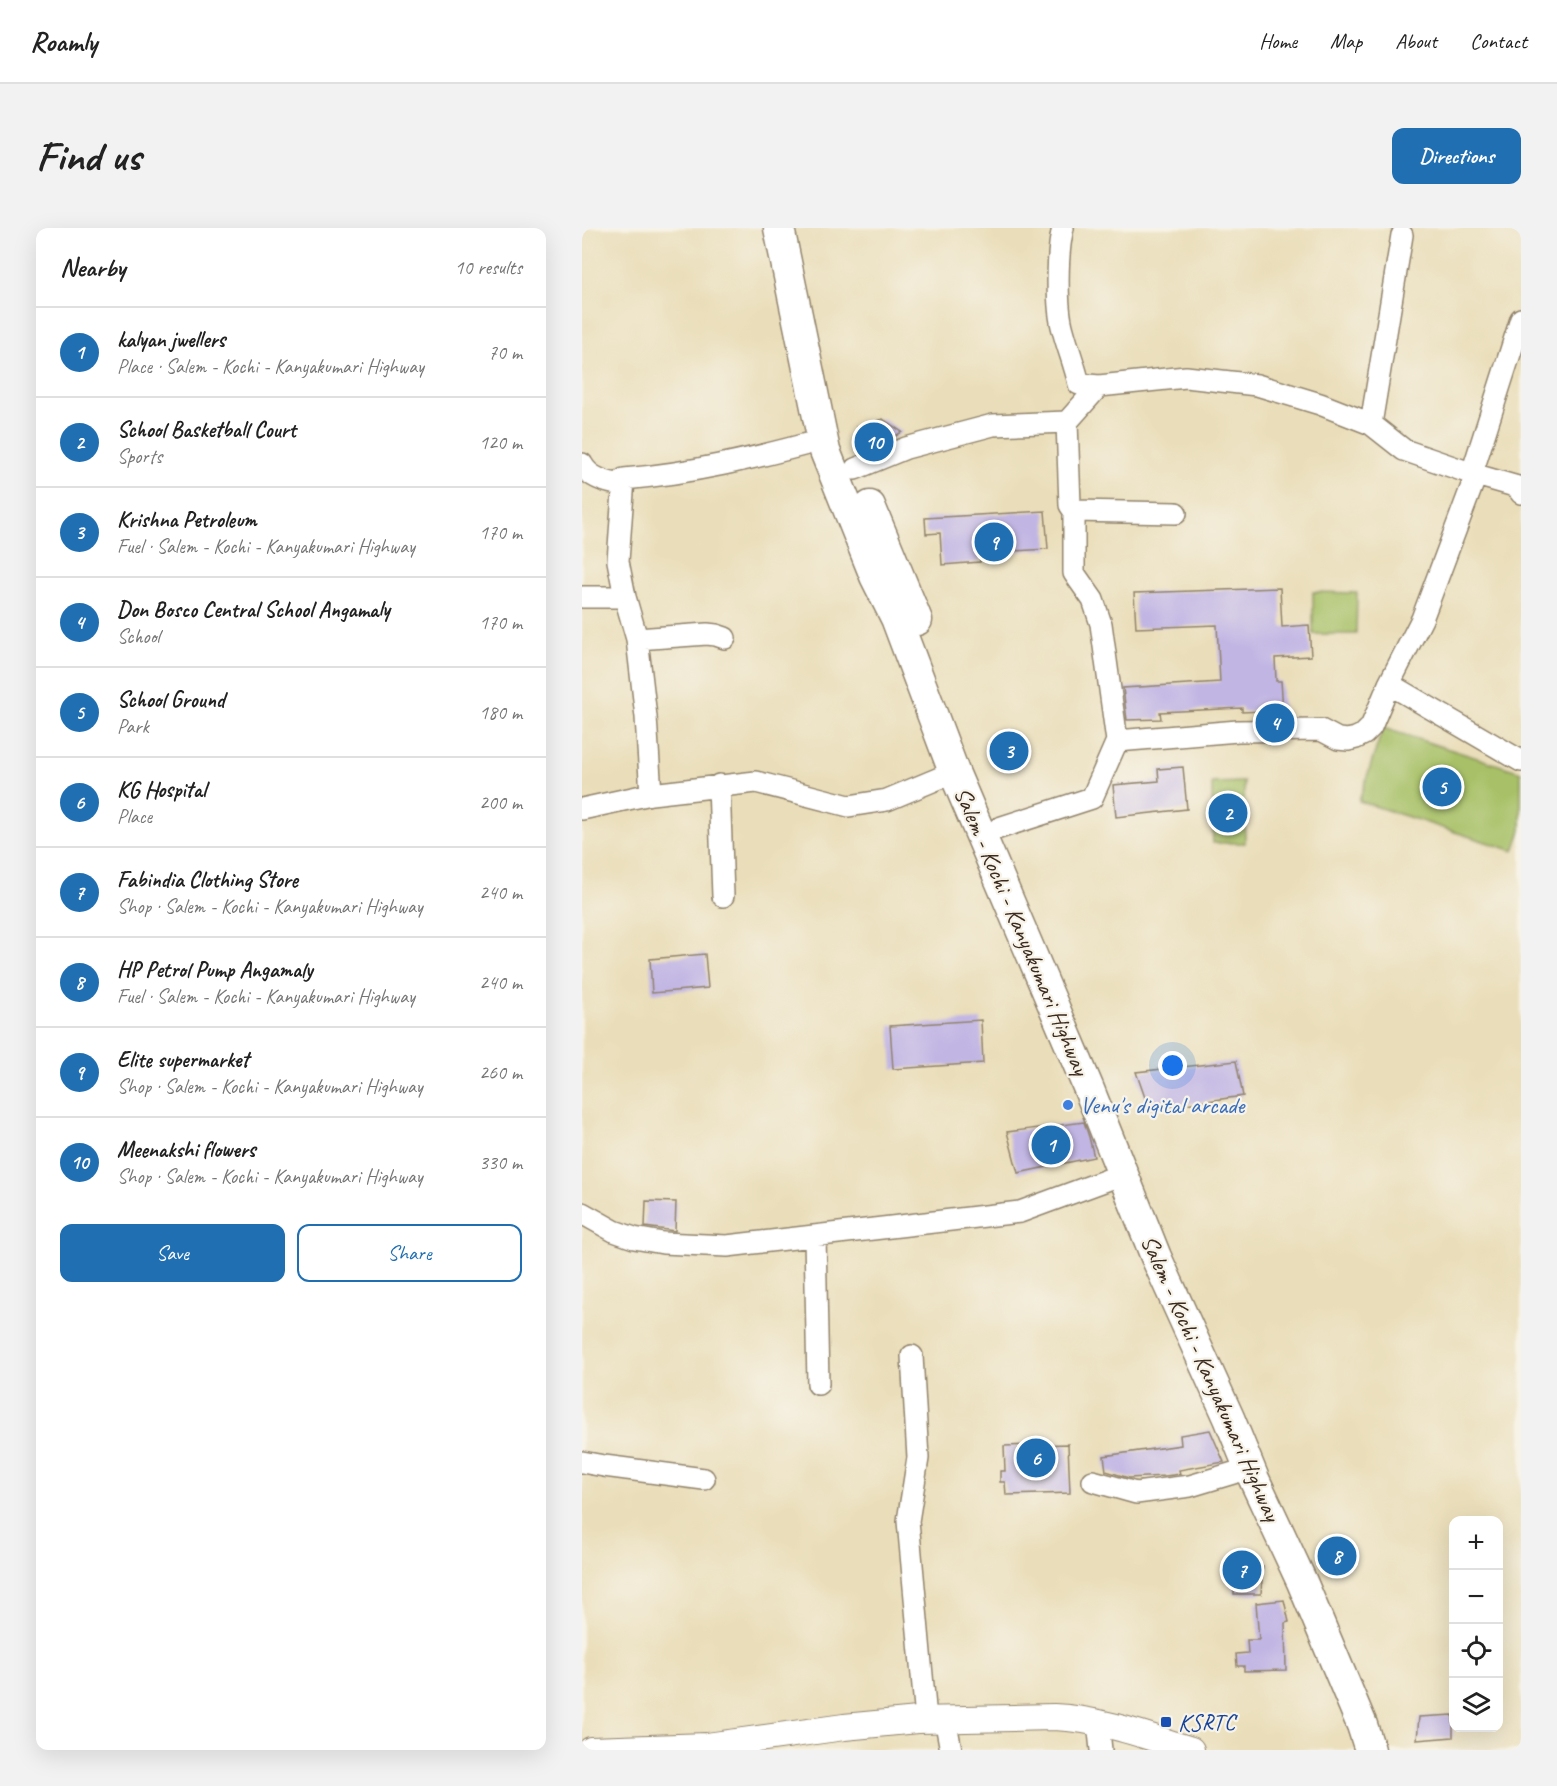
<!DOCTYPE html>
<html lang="en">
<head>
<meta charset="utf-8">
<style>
	:root { --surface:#fff; --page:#f2f2f2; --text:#222; --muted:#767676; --line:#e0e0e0; --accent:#1f6fb2 }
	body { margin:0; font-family:Caveat,sans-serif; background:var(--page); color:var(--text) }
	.controls { position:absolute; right:18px; bottom:18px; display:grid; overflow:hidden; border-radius:12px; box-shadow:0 6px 24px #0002 }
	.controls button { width:54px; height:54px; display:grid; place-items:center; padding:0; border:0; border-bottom:2px solid var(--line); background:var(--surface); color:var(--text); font:30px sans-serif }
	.you { position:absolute; left:591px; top:838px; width:21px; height:21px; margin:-15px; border:4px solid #fff; border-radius:50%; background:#1a73e8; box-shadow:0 0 0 9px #1a73e833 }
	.badge { display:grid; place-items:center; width:39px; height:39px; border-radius:50%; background:var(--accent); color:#fff; font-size:20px; font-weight:700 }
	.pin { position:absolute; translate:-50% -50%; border:3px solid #fff; box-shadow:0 2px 6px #0006 }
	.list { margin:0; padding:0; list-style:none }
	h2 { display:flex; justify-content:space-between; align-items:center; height:78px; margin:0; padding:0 24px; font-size:26px }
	h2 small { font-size:20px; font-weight:400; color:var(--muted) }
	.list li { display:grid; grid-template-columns:39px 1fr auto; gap:18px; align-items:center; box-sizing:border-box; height:90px; padding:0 24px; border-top:2px solid var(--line) }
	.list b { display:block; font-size:22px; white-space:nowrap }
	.list p { margin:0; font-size:20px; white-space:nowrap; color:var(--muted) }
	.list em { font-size:20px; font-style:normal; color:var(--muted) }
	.actions { display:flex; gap:12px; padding:18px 24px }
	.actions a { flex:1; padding:14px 0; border:2px solid var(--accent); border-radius:12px; text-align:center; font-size:21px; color:var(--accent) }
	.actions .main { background:var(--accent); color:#fff }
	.icon { flex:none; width:33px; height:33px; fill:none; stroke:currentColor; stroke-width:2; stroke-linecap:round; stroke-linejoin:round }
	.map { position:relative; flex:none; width:939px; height:1522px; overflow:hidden; border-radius:12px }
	header { display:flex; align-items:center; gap:36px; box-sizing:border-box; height:84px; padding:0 30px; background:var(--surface); border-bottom:2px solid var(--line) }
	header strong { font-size:28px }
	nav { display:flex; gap:33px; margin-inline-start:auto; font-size:21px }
	.intro { display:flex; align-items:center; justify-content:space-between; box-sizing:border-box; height:144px; padding:0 36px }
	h1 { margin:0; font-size:42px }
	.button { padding:15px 27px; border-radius:12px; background:var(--accent); color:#fff; font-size:21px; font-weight:700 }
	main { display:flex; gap:36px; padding:0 36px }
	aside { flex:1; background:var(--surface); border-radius:12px; box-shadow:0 6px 24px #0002 }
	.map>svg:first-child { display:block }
	.green { fill:#a8c167; stroke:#727642; stroke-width:1.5 }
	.building { fill:#c1b5e4 }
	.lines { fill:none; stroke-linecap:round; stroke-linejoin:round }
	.minor-casing { stroke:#92846c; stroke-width:24 }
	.major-casing { stroke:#92846c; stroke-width:28 }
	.highway-casing { stroke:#92846c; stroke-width:33 }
	.minor { stroke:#fff; stroke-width:21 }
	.major { stroke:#fff; stroke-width:26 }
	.highway { stroke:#fff; stroke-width:30 }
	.shop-dot { fill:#3f7fe0; stroke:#f7f3e8; stroke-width:2 }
	.transit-dot { fill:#1a4fb4; stroke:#f7f3e8; stroke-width:2 }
	.labels { text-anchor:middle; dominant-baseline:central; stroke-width:4.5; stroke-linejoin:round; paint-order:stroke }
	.street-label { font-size:24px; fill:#3b2a1e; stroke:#f7f3e8 }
	.shop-label { font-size:24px; fill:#366cbe; stroke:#f7f3e8; text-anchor:start }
	.transit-label { font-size:24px; fill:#164399; stroke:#f7f3e8; text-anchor:start }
</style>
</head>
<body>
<header>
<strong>Roamly</strong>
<nav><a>Home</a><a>Map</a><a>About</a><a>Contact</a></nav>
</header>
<div class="intro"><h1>Find us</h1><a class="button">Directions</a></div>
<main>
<aside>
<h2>Nearby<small>10 results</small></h2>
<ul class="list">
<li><span class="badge">1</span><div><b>kalyan jwellers</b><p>Place · Salem - Kochi - Kanyakumari Highway</p></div><em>70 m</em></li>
<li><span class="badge">2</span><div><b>School Basketball Court</b><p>Sports</p></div><em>120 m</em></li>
<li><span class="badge">3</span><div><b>Krishna Petroleum</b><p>Fuel · Salem - Kochi - Kanyakumari Highway</p></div><em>170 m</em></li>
<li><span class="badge">4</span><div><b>Don Bosco Central School Angamaly</b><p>School</p></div><em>170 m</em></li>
<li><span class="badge">5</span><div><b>School Ground</b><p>Park</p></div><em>180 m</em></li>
<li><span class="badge">6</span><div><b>KG Hospital</b><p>Place</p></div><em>200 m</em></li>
<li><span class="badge">7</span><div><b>Fabindia Clothing Store</b><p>Shop · Salem - Kochi - Kanyakumari Highway</p></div><em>240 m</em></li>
<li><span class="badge">8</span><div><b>HP Petrol Pump Angamaly</b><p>Fuel · Salem - Kochi - Kanyakumari Highway</p></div><em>240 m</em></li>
<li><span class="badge">9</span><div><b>Elite supermarket</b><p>Shop · Salem - Kochi - Kanyakumari Highway</p></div><em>260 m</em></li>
<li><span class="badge">10</span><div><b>Meenakshi flowers</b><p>Shop · Salem - Kochi - Kanyakumari Highway</p></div><em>330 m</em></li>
</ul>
<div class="actions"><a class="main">Save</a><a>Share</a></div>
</aside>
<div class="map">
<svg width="939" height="1522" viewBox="0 0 939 1522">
	<rect width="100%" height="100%" fill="#f7f3e8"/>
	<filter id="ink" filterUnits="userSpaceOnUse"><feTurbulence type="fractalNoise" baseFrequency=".0167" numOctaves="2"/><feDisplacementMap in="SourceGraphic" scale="12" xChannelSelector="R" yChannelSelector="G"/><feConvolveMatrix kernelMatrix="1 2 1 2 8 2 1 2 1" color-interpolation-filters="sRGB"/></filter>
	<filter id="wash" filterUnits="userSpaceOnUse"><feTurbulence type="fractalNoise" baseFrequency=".008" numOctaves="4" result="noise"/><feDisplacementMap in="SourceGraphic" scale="24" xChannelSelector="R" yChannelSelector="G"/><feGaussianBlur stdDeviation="1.35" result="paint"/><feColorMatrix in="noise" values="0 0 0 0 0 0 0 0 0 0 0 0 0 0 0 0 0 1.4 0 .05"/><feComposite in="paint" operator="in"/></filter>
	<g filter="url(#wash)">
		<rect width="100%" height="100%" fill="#eadeba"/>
		<!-- green -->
		<path class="green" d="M731,364L775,365L774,406H731Z
			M801,500L939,544V602L932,623L777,573Z
			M662,554L663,615H631L630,555Z"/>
		<g id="blocks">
			<!-- building -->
			<path class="building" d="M301,191L320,204L299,217L285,222L275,198Z
				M463,283L466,321L398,325V334L360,337L358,305L344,306L343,290Z
				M698,360L700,399L727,397L729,428L693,430L694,453H699L701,482L660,484V480L578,484L579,491L545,492L541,460L638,454L635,397L554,400L552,365Z
				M601,539L605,581L534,589L531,557L577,553L576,541Z
				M123,726L126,760L70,765L68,731Z
				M399,792L401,835L311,841L308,798Z
				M654,833L661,868L567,881L554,844Z
				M502,894L507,909L512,929L436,945L425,904Z
				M64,973L94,974L93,1003L63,999Z
				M628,1202L642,1234L597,1242L598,1246L583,1248L547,1250L524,1243L522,1228L599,1217L598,1207Z
				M486,1216L488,1265L424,1267L423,1254H418V1243H423L422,1218Z
				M654,1338H681L679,1366H652V1357L648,1356L646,1344H654Z
				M702,1372L707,1394L703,1395L704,1442L662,1443V1438H655L654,1426L666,1425L665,1412H677L674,1375Z
				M871,1487V1509L835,1512L837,1489Z"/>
		</g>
	</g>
	<g filter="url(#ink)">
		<use href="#blocks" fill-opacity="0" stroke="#92846c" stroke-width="1.5"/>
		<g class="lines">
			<!-- minor casing -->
			<g class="minor-casing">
				<path id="minor" d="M481,0C475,23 474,79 481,102C486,121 493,138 497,156L517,158
					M485,194L488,277L492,283V345L511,372L519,396L535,513
					M789,196L820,7
					M0,236C7,250 26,255 41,257
					M273,241L324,220L411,197L485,194L517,158L604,149L675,157L738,176L789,196L822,222L894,247L936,259L939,265
					M890,245L939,91
					M492,283L594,285
					M0,369H43
					M55,411L125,406L134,407L143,410
					M807,456L939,533
					M137,557L141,668
					M69,566L64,489L55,411L43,369L36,333L42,251C112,245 173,230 240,212
					M0,581L69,566L174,554L267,578L305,572L372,544
					M417,600L510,570L535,513L656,503L739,502L756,511L766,512L774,510L782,506L789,499L807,456L840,391L894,247
					M0,985L32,1003L52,1010L81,1015L145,1018L438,984L541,946
					M233,1008L236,1156
					M330,1128L336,1230L326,1293L344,1491
					M0,1234L22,1238L122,1251
					M511,1253L554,1265L608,1258L668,1240
					M363,1490L369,1522
					M516,1494L519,1522"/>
			</g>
			<!-- major casing -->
			<g class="major-casing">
				<path id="major" d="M9,1522L125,1518L262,1499L336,1492L472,1489C519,1491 565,1508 609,1522"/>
			</g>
			<!-- highway casing -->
			<g class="highway-casing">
				<path id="highway" d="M197,0L243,223L293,348L314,390L372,544L506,859L574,1029L647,1190L672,1251L720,1354L780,1497L788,1522
					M288,278L335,392"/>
			</g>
			<!-- minor -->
			<use href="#minor" class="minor"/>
			<!-- major -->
			<use href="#major" class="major"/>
			<!-- highway -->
			<use href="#highway" class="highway"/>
		</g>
	</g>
	<!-- markers -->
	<circle class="shop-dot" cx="486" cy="877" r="6"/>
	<rect class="transit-dot" x="578" y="1488" width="12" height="12" rx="3"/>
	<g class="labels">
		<!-- street labels -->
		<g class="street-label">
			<text transform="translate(440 703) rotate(67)">Salem - Kochi - Kanyakumari Highway</text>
			<text transform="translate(629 1150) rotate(66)">Salem - Kochi - Kanyakumari Highway</text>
		</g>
		<!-- shop labels -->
		<g class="shop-label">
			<text x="498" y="877">Venu's digital arcade</text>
		</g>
		<!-- transit labels -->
		<g class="transit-label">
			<text x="596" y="1494">KSRTC</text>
		</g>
	</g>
</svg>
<div class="controls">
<button>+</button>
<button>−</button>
<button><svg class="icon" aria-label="locate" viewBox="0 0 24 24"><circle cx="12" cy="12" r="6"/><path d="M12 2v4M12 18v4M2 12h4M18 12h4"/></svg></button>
<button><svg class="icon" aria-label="layers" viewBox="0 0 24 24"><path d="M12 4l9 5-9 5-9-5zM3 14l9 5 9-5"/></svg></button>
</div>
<div class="you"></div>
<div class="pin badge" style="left:469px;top:917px">1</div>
<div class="pin badge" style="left:646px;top:585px">2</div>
<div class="pin badge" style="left:427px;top:523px">3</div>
<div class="pin badge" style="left:693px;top:495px">4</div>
<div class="pin badge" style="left:860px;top:559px">5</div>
<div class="pin badge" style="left:454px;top:1230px">6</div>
<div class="pin badge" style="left:660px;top:1342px">7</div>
<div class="pin badge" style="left:755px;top:1328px">8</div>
<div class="pin badge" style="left:412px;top:314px">9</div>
<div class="pin badge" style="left:292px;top:214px">10</div>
</div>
</main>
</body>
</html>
